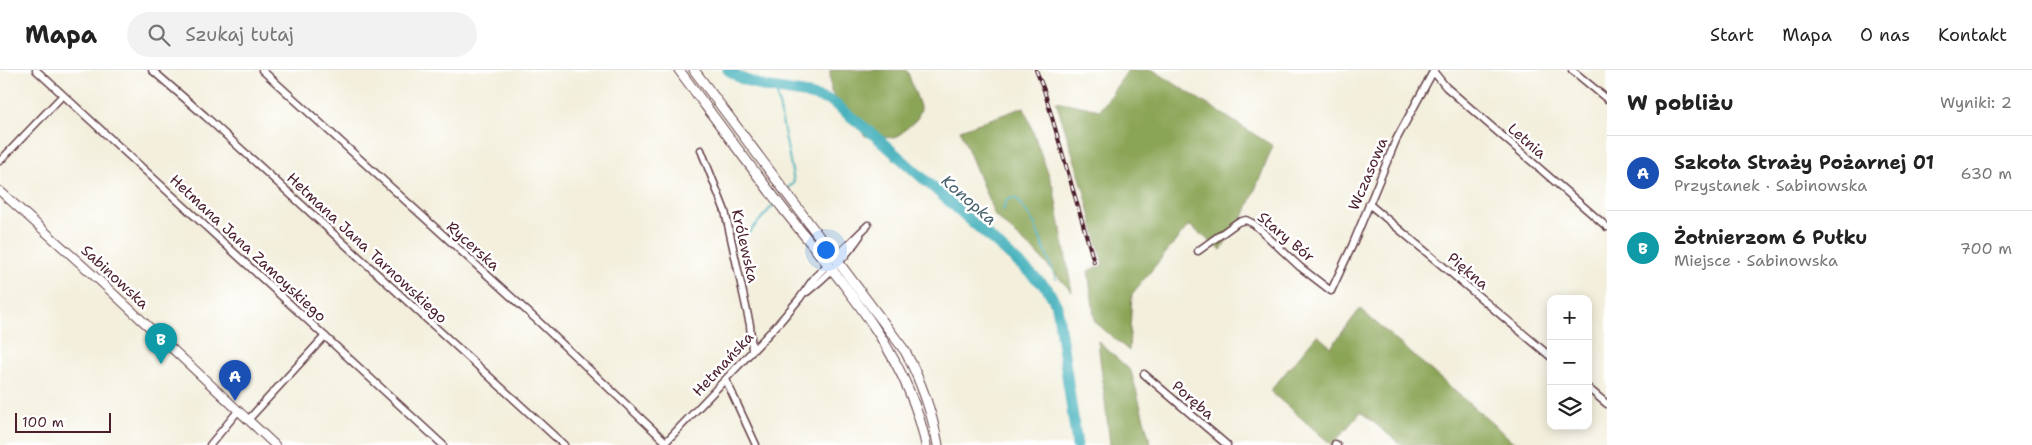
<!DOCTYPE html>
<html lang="pl">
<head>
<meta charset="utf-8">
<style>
	:root { --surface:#fff; --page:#f2f2f2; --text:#222; --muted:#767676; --line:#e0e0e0; --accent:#c8321e }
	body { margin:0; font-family:"Shantell Sans",sans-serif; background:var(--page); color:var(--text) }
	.controls { position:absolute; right:15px; bottom:15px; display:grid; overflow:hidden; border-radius:10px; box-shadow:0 2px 12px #0003 }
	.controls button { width:45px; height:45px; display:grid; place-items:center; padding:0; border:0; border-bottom:1px solid var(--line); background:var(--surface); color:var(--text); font:25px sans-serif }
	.scale { position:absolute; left:15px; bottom:12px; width:96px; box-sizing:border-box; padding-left:5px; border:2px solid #4a1f2b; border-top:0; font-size:14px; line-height:18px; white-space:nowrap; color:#4a1f2b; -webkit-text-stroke:4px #fff; paint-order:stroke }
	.you { position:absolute; left:825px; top:179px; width:18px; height:18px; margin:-12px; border:4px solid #fff; border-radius:50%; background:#1a73e8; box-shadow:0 0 0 8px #1a73e833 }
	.badge { display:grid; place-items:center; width:32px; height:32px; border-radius:50%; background:var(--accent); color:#fff; font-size:16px; font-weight:700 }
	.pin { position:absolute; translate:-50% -41px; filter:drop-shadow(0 1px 2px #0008) }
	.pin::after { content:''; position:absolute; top:26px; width:18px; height:15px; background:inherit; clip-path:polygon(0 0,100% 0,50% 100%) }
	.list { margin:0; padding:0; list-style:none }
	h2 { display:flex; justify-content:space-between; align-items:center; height:65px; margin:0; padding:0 20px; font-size:21px }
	h2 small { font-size:16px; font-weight:400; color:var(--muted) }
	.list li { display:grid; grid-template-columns:32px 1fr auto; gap:15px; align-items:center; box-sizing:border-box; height:75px; padding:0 20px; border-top:1px solid var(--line) }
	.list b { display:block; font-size:19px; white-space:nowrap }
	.list p { margin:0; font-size:16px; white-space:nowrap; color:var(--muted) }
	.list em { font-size:16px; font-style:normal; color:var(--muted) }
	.icon { flex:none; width:28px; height:28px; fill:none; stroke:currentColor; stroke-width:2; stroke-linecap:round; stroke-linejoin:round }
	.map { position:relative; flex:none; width:1607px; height:375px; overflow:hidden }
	header { display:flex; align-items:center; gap:30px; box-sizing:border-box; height:70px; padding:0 25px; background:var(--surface); border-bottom:1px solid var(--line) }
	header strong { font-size:24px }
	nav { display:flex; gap:28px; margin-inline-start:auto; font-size:18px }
	.search { width:350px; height:45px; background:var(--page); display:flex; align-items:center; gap:12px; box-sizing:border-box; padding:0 18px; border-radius:28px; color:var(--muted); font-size:19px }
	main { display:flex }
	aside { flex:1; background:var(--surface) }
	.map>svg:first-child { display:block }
	.forest { fill:#8ba556; stroke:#6a6240 }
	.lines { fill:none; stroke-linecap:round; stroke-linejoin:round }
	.stream { stroke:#3fafba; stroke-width:2 }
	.river { stroke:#3fafba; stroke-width:11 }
	.minor-casing { stroke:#633e46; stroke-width:9 }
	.tertiary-casing { stroke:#633e46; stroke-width:10 }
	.secondary-casing { stroke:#633e46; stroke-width:11 }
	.minor { stroke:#fff; stroke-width:6 }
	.tertiary { stroke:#fff; stroke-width:8 }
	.secondary { stroke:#fff; stroke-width:9 }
	.rail-casing { stroke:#4a1f2b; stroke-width:4 }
	.rail { stroke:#fff; stroke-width:2; stroke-dasharray:5.5; stroke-linecap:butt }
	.labels { text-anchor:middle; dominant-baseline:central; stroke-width:5; stroke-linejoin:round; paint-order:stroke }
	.street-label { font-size:15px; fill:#4a1f2b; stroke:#fff }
	.water-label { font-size:16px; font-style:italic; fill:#45606b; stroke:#fff }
</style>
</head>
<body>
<header>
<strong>Mapa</strong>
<div class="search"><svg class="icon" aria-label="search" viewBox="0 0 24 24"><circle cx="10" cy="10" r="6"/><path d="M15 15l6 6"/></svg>Szukaj tutaj</div>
<nav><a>Start</a><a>Mapa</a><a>O nas</a><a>Kontakt</a></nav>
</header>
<main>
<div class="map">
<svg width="1607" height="375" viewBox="0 0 1607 375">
	<rect width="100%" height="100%" fill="#fff"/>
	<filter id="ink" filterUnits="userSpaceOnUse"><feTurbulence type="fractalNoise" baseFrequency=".02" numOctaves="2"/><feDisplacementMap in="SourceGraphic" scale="10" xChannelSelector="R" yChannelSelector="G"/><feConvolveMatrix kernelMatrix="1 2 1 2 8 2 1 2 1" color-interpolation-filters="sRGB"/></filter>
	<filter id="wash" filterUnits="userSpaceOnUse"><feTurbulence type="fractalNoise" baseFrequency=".0096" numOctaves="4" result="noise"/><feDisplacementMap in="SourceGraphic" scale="20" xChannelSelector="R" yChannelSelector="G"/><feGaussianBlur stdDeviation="1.12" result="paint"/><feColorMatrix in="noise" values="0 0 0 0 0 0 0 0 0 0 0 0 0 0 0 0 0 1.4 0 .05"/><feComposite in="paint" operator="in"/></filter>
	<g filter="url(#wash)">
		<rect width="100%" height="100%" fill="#f3efdc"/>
		<!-- forest -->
		<path class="forest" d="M830,0H907L921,39L917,49L896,68L865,66L831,22Z
			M1128,0H1153L1273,76L1246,142L1221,180L1189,155L1132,224L1129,281L1095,252L1088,201L1103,195L1084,120L1056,31L1100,40Z
			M1024,37L1054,120L1072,222L1035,182L995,146L960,60Z
			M1360,239L1517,375H1401L1361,342L1332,375L1270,321L1317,265L1331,277Z
			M1098,271L1131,301L1151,375H1110Z"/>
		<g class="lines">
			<!-- stream -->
			<path class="stream" d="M776,19L794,112L787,120
				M1003,140L1007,129L1016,128L1034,153L1056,209
				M737,172L746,166L775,133"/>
			<!-- river -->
			<path class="river" d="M728,0L740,8L765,17L803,23L831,31L874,65L1047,218L1057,236L1077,375"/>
		</g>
	</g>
	<g filter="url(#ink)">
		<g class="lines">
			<!-- minor casing -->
			<g class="minor-casing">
				<path id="minor" d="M36,0L443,375
					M152,0L205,46L564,375
					M262,0L539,252L666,372
					M1572,0L1607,29
					M1433,1L1446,17L1607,157
					M701,80L725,141L750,255L752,281
					M0,91L63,25
					M1369,134L1551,287
					M1198,181L1238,152L1246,150L1254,154L1300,197L1331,221L1352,176L1396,70L1434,0
					M807,222C827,206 846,187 860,166
					M1144,304L1227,375
					M726,310L756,375
					M1588,318L1607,334
					M248,350L325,266
					M1335,374L1337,375
					M210,375L238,341
					M663,375L778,254L800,228L814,208L868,155"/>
			</g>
			<!-- tertiary casing -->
			<g class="tertiary-casing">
				<path id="tertiary" d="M0,121L101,212L275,375"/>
			</g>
			<!-- secondary casing -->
			<g class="secondary-casing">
				<path id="secondary" d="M679,0C714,47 748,94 784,140C841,212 907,282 926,375
					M694,0L905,281C921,311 932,342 938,375"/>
			</g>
			<!-- minor -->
			<use href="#minor" class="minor"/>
			<!-- tertiary -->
			<use href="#tertiary" class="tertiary"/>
			<!-- secondary -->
			<use href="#secondary" class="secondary"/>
			<!-- rail casing -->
			<g class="rail-casing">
				<path id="rail" d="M1036,0L1044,20L1094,192"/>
			</g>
			<!-- rail -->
			<use href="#rail" class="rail"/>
		</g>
	</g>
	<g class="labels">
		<!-- street labels -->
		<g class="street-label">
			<text transform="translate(1527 71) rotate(41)">Letnia</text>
			<text transform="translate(1368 104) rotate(-67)">Wczasowa</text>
			<text transform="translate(1286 167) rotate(40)">Stary Bór</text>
			<text transform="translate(473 176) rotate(42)">Rycerska</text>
			<text transform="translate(745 176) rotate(77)">Królewska</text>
			<text transform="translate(248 178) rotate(43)">Hetmana Jana Zamoyskiego</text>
			<text transform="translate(367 178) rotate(43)">Hetmana Jana Tarnowskiego</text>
			<text transform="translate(1468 201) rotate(40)">Piękna</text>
			<text transform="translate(115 207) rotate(43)">Sabinowska</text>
			<text transform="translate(723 294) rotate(-47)">Hetmańska</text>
			<text transform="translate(1193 330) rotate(41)">Poręba</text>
		</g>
		<!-- water labels -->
		<g class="water-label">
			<text transform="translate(969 130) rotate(41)">Konopka</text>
		</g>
	</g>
</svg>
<div class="controls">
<button>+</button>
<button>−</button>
<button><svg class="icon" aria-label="layers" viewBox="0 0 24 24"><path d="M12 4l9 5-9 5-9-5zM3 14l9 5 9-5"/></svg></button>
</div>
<div class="scale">100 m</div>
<div class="you"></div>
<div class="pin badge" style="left:235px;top:331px;background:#1a4fb4">A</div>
<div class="pin badge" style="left:161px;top:294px;background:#0f9aa8">B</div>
</div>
<aside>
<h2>W pobliżu<small>Wyniki: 2</small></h2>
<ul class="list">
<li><span class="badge" style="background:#1a4fb4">A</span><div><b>Szkoła Straży Pożarnej 01</b><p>Przystanek · Sabinowska</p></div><em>630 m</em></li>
<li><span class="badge" style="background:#0f9aa8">B</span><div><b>Żołnierzom 6 Pułku</b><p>Miejsce · Sabinowska</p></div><em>700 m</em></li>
</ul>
</aside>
</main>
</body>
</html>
